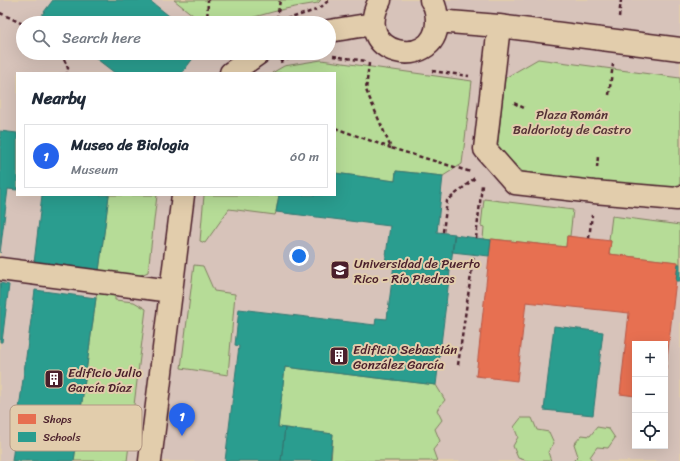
<!DOCTYPE html>
<html lang="en">
<head>
<meta charset="utf-8">
<style>
	:root { --surface:#fff; --page:#f2f2f3; --text:#1f2937; --muted:#747a83; --line:#e0e1e3; --accent:#2563eb }
	body { margin:0; font-family:Sriracha,sans-serif; background:var(--page); color:var(--text) }
	.controls { position:absolute; right:12px; bottom:12px; display:grid; overflow:hidden; border-radius:0px; box-shadow:0 4px 16px #0002 }
	.controls button { width:36px; height:36px; display:grid; place-items:center; padding:0; border:0; border-bottom:1px solid var(--line); background:var(--surface); color:var(--text); font:20px sans-serif }
	.you { position:absolute; left:299px; top:256px; width:14px; height:14px; margin:-10px; border:3px solid #fff; border-radius:50%; background:#1a73e8; box-shadow:0 0 0 6px #1a73e833 }
	.badge { display:grid; place-items:center; width:26px; height:26px; border-radius:50%; background:var(--accent); color:#fff; font-size:13px; font-weight:700 }
	.pin { position:absolute; translate:-50% -33px; filter:drop-shadow(0 1px 2px #0008) }
	.pin::after { content:''; position:absolute; top:21px; width:14px; height:12px; background:inherit; clip-path:polygon(0 0,100% 0,50% 100%) }
	.list { margin:0; padding:0; list-style:none }
	h2 { display:flex; justify-content:space-between; align-items:center; height:52px; margin:0; padding:0 16px; font-size:17px }
	h2 small { font-size:13px; font-weight:400; color:var(--muted) }
	.list li { display:grid; grid-template-columns:26px 1fr auto; gap:12px; align-items:center; box-sizing:border-box; height:64px; margin:0 8px 8px; padding:0 8px; border:1px solid var(--line); border-radius:0px }
	.list b { display:block; font-size:15px; white-space:nowrap }
	.list p { margin:0; font-size:13px; white-space:nowrap; color:var(--muted) }
	.list em { font-size:13px; font-style:normal; color:var(--muted) }
	.icon { flex:none; width:22px; height:22px; fill:none; stroke:currentColor; stroke-width:2; stroke-linecap:round; stroke-linejoin:round }
	.map { position:relative; flex:none; width:680px; height:461px; overflow:hidden }
	.search { position:absolute; background:var(--surface); box-shadow:0 4px 16px #0002; left:16px; top:16px; width:320px; height:44px; display:flex; align-items:center; gap:10px; box-sizing:border-box; padding:0 14px; border-radius:22px; color:var(--muted); font-size:15px }
	.panel { position:absolute; background:var(--surface); box-shadow:0 4px 16px #0002; left:16px; top:72px; width:320px; height:124px; border-radius:0px }
	.map>svg:first-child { display:block }
	.built { fill:#d7c3ba; fill-rule:evenodd }
	.green { fill:#b6dc97; stroke:#807e61 }
	.shops { fill:#e76f51; stroke:#b85746 }
	.schools { fill:#2a9d8f; stroke:#347771 }
	.lines { fill:none; stroke-linecap:round; stroke-linejoin:round }
	.minor-casing { stroke:#4a1f2b; stroke-width:25 }
	.path { stroke:#4a1f2b; stroke-width:2.5; stroke-dasharray:4 3; stroke-linecap:butt }
	.minor { stroke:#e2cdac; stroke-width:22 }
	.labels { text-anchor:middle; dominant-baseline:central; stroke-width:4; stroke-linejoin:round; paint-order:stroke }
	.park-label { font-size:13px; fill:#553236; stroke:#e2cdac }
	.poi-label { font-size:13px; fill:#4a1f2b; stroke:#e2cdac; text-anchor:start }
	.key { fill:#e2cdac; stroke:#b49985; stroke-width:1 }
	.key-label { font-size:11px; fill:#4a1f2b }
</style>
</head>
<body>
<div class="map">
<svg width="680" height="461" viewBox="0 0 680 461">
	<rect width="100%" height="100%" fill="#e2cdac"/>
	<filter id="ink" filterUnits="userSpaceOnUse"><feTurbulence type="fractalNoise" baseFrequency=".025" numOctaves="2"/><feDisplacementMap in="SourceGraphic" scale="8" xChannelSelector="R" yChannelSelector="G"/><feConvolveMatrix kernelMatrix="1 2 1 2 8 2 1 2 1" color-interpolation-filters="sRGB"/></filter>
	<g filter="url(#ink)">
		<!-- built -->
		<path class="built" d="M0,0H680V461H0ZM23,23H329V53H23ZM17,73H335V195H17ZM635,344H665V446H635Z"/>
		<!-- green -->
		<path class="green" d="M174,0H321L318,3C298,6 278,10 258,16C251,18 244,19 237,23H203Z
			M538,59L680,78V186L673,191L523,172L497,148L505,78Z
			M321,60L472,81L462,164L443,176L396,171L395,181L335,173V73H272L284,66Z
			M109,195H157L148,272L139,276L99,271Z
			M204,195H279L276,212L275,215L229,209L205,243L200,241Z
			M484,199L573,210L570,236H567L566,247L492,239L491,240L483,239L484,227L481,226Z
			M612,216L680,225V264H678L677,262L609,254L611,241L609,240Z
			M194,265L203,266L214,291L235,294L228,375L181,368Z
			M97,291L115,295V300L134,302L146,309L127,461H74Z
			M285,367L436,385L445,400L437,410L442,420L435,429L440,441L433,450L437,461H331L333,434L278,427Z
			M521,418H532L537,430L549,432L554,443L548,452L551,461H528L518,458L513,446L518,437L514,427Z
			M597,427L609,429L615,438L608,448L597,447L590,457L592,461H573L578,456L574,444L582,435L590,436Z"/>
		<!-- shops -->
		<path class="shops" d="M567,236L611,241L609,254L678,262L665,377V344H635V396L620,394L629,313L526,302L517,381L476,376L491,239L566,247Z"/>
		<!-- schools -->
		<path class="schools" d="M53,0H149L178,23H50L41,16Z
			M89,53H197L182,73H115Z
			M0,131L17,133V190L8,189L0,253Z
			M396,171L443,176L437,232L455,234L450,271L385,263L390,226L276,212L279,195H335V173L395,181Z
			M42,195H109L99,271L34,263Z
			M454,235L491,240L489,256L452,252Z
			M394,264L450,271L436,385L285,367L278,427L285,428L281,461H225L239,346L235,345L239,309L375,325L376,318L387,319Z
			M678,264H680V281H676Z
			M0,283L9,285L2,342H0Z
			M35,290L96,298L74,461H12Z
			M554,326L603,332L593,415L544,410Z
			M285,428L333,434L330,461H281Z"/>
		<g class="lines">
			<!-- minor casing -->
			<g class="minor-casing">
				<path id="minor" d="M380,0C350,56 435,72 437,23C437,15 436,6 431,0
					M437,21L499,26L680,49
					M499,26L485,149L515,183L594,192L677,199L680,197
					M329,31L373,24
					M231,73L259,53
					M0,269L171,291
					M150,461L183,195"/>
			</g>
			<!-- path -->
			<path class="path" d="M320,8L329,0
				M0,13L23,24
				M619,17L621,0
				M277,19L280,0
				M207,23L208,0
				M259,23L268,20L291,18L316,10
				M61,53L68,68L67,73
				M333,56L366,61
				M280,62L297,56L322,55
				M369,63L366,90L391,148L471,172
				M432,71L469,76
				M609,95L613,64
				M514,103L526,109
				M335,128L391,148
				M597,168L598,156
				M443,232L447,201L476,177
				M476,238L482,185
				M589,238L592,215
				M458,365L474,254"/>
			<!-- minor -->
			<use href="#minor" class="minor"/>
		</g>
	</g>
	<!-- icons -->
	<defs>
		<g id="university-square" transform="scale(1)"><rect x="-9" y="-9" width="18" height="18" rx="4" fill="#4a1f2b" stroke="#e2cdac"/><path d="M0-5L7-2L0 1L-7-2ZM-4 1L0 2.5L4 1V4Q0 6-4 4Z" fill="#fff"/></g>
		<g id="building-square" transform="scale(1)"><rect x="-9" y="-9" width="18" height="18" rx="4" fill="#4a1f2b" stroke="#e2cdac"/><path d="M-4-6H4V6H1V3H-1V6H-4ZM-2.5-4.3h1.7v1.8h-1.7ZM.8-4.3h1.7v1.8H.8ZM-2.5-1h1.7V.8h-1.7ZM.8-1h1.7V.8H.8Z" fill="#fff"/></g>
	</defs>
	<g fill-rule="evenodd">
		<use href="#university-square" x="340" y="270"/>
		<use href="#building-square" x="339" y="356"/>
		<use href="#building-square" x="54" y="379"/>
	</g>
	<g class="labels">
		<!-- park labels -->
		<g class="park-label">
			<text x="572" y="114">Plaza Román<tspan x="572" dy="15">Baldorioty de Castro</tspan></text>
		</g>
		<!-- poi labels -->
		<g class="poi-label">
			<text x="354" y="263">Universidad de Puerto<tspan x="354" dy="15">Rico - Río Piedras</tspan></text>
			<text x="353" y="349">Edificio Sebastián<tspan x="353" dy="15">González García</tspan></text>
			<text x="68" y="372">Edificio Julio<tspan x="68" dy="15">García Díaz</tspan></text>
		</g>
	</g>
	<!-- legend -->
	<rect x="10" y="405" width="132" height="46" rx="6" class="key"/>
	<rect x="18" y="414" width="18" height="10" fill="#e76f51"/>
	<rect x="18" y="432" width="18" height="10" fill="#2a9d8f"/>
	<g class="key-label">
		<text x="43" y="423">Shops</text>
		<text x="43" y="441">Schools</text>
	</g>
</svg>
<div class="controls">
<button>+</button>
<button>−</button>
<button><svg class="icon" aria-label="locate" viewBox="0 0 24 24"><circle cx="12" cy="12" r="6"/><path d="M12 2v4M12 18v4M2 12h4M18 12h4"/></svg></button>
</div>
<div class="you"></div>
<div class="pin badge" style="left:182px;top:436px">1</div>
<div class="search"><svg class="icon" aria-label="search" viewBox="0 0 24 24"><circle cx="10" cy="10" r="6"/><path d="M15 15l6 6"/></svg>Search here</div>
<section class="panel">
<h2>Nearby<small></small></h2>
<ul class="list">
<li><span class="badge">1</span><div><b>Museo de Biologia</b><p>Museum</p></div><em>60 m</em></li>
</ul>
</section>
</div>
</body>
</html>
